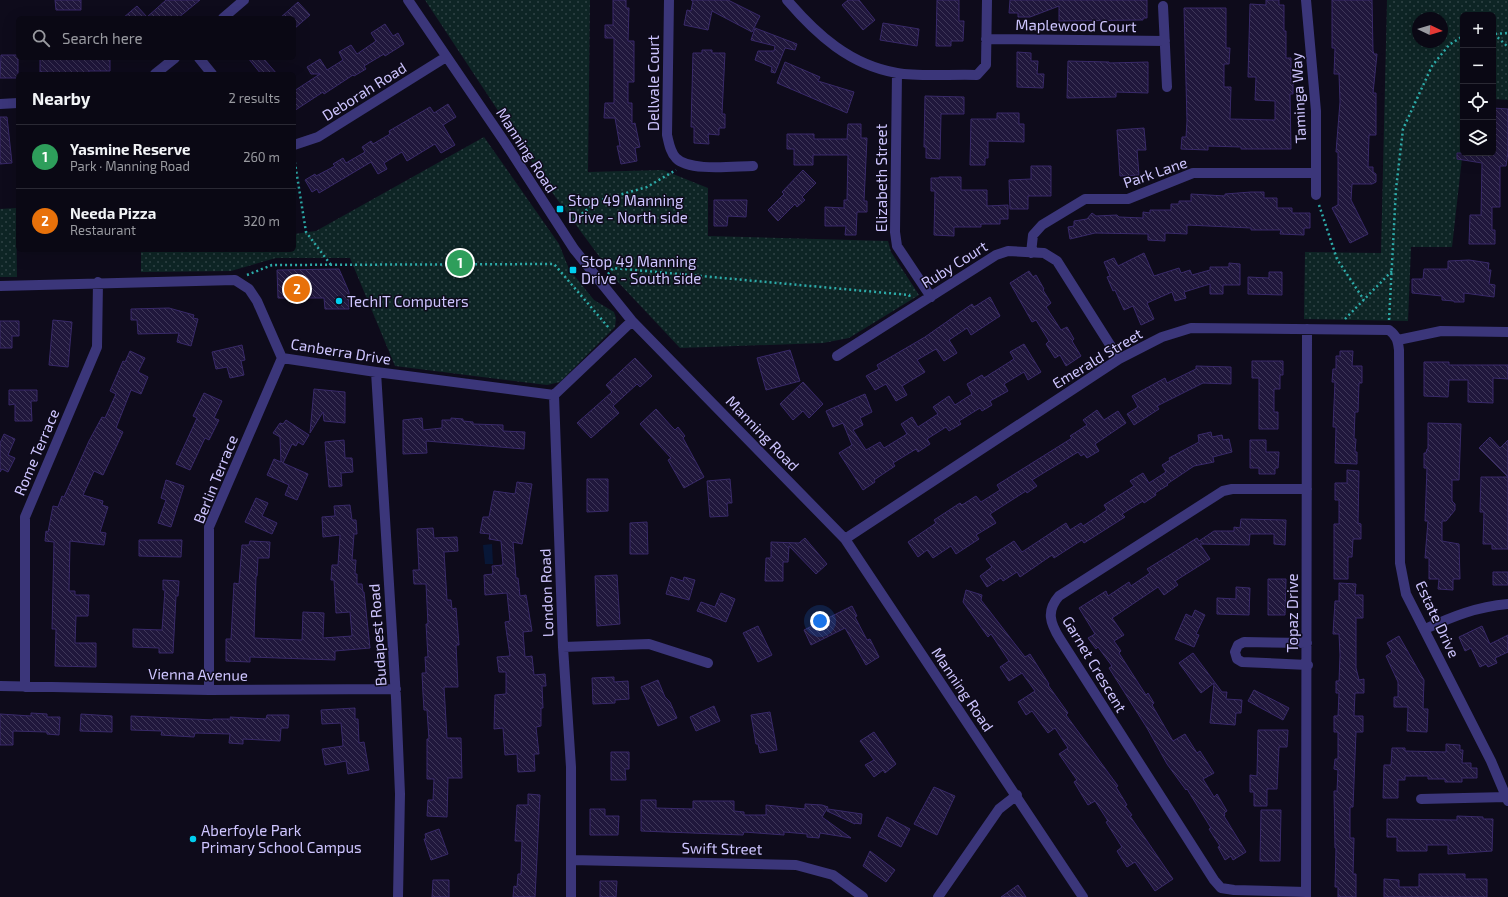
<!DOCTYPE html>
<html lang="en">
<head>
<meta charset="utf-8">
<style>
	:root { --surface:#0a0814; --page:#181622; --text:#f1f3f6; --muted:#999aa0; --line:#2a2934; --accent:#7c3aed }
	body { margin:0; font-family:"Exo 2",sans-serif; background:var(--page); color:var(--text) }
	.controls { position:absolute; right:12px; top:12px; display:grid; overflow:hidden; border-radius:6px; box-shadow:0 4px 16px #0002 }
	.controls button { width:36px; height:36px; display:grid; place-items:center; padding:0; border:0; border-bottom:1px solid var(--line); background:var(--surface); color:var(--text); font:20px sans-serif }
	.compass { position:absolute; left:1412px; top:12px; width:36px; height:36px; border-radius:50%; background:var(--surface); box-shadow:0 4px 16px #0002; rotate:94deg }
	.you { position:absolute; left:820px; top:621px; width:14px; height:14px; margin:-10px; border:3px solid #fff; border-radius:50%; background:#1a73e8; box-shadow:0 0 0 6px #1a73e833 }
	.badge { display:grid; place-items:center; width:26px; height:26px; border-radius:50%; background:var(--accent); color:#fff; font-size:13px; font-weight:700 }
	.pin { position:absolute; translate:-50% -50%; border:2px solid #fff; box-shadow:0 1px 4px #0006 }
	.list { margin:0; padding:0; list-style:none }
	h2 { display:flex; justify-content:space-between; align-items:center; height:52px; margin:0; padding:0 16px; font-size:17px }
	h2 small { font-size:13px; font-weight:400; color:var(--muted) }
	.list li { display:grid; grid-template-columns:26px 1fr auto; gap:12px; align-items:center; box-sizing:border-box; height:64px; padding:0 16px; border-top:1px solid var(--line) }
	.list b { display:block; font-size:15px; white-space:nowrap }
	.list p { margin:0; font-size:13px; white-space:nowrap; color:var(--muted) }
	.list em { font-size:13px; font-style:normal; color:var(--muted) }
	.icon { flex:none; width:22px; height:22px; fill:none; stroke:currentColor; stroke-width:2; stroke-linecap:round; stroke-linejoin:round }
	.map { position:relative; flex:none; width:1508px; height:897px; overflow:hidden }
	.search { position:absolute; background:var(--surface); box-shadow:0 4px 16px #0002; left:16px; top:16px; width:280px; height:44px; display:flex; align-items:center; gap:10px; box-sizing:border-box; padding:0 14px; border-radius:6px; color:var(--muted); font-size:15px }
	.panel { position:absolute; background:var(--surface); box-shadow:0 4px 16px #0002; left:16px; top:72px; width:280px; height:180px; border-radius:6px }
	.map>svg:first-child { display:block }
	.grass { fill:url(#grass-dots); fill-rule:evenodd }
	.water { fill:#081737 }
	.building { fill:url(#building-back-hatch); stroke:#382968 }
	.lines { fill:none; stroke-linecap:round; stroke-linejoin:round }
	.path { stroke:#2daba9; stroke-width:2.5; stroke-dasharray:2 3; stroke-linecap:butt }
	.minor { stroke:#3b367a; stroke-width:10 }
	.poi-dot { fill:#01ceef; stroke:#0e0b1b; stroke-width:1.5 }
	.labels { text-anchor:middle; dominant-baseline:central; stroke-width:3; stroke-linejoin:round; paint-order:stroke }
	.street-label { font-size:15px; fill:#cec5ff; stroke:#0e0b1b }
	.poi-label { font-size:15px; fill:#cec5ff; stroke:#0e0b1b; text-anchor:start }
</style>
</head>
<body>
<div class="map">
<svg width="1508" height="897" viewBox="0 0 1508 897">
	<defs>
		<pattern id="grass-dots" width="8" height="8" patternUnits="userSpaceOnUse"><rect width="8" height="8" fill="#0e2525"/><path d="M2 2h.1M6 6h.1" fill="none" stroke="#304346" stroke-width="1.8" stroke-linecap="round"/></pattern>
		<pattern id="building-back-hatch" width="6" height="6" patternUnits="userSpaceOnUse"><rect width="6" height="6" fill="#20173c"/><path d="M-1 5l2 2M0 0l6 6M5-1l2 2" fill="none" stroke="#3f3759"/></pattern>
	</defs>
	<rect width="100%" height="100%" fill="#0e0b1b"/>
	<!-- grass -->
	<path class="grass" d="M425,0H590L588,172L663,170L708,188V236L888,241L891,252L919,295L849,338L823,343L680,348L618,282L551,191Z
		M1387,0H1508V100L1493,99V15H1463V149L1452,247H1411L1408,321L1304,319L1305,252L1381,253ZM1418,18H1442V42H1418Z
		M484,137L559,244L569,269L594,300L614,312L616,318L615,327L560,382L547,385L395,366L350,258H276L231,271L141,272V250H294V234L316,231Z
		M16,208L17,277H0V209Z"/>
	<!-- water -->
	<path class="water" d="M492,544L493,564H485L483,545Z"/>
	<!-- building -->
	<path class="building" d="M55,0H81V10H56Z
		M166,0H200L178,18H123L137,6L147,17Z
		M613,0H626V8H629L628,41H634V82H628V103H632V124L635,123L640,147L635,148L637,161L621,164L617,146H620L615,118H604L605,103H614V38H605V25H613Z
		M691,0H728L760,16L752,32L712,11L708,30L684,25L687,10L691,11L693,1Z
		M848,0H859L875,20L863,30L842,5Z
		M937,0H959V21H964L963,41H951V46H936Z
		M1010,0H1147V18H1143V20L1059,21V6L1030,17H1018V13H1009Z
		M1266,0H1279V5H1284V31H1286V58H1291V82H1293V94H1290L1291,149H1241V147L1208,146V150L1181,149L1182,137H1186L1187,121L1184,8H1226V48H1230L1229,64H1224V87H1231L1230,119L1275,120V101L1255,100L1256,77H1248L1250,4L1266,5Z
		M1332,0H1372L1373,51L1374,54H1377L1373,93H1376V135H1369L1368,167H1373V172L1376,174V182L1372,184H1352L1351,200L1368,234L1350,243L1332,208L1338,205V152H1336L1340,102L1339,74H1334L1335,48H1332Z
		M298,2L310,15L294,29V18H280Z
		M883,23L919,29L917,46L880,40Z
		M385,24L393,36L398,33L404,44L385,56L384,54L364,66L366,69L354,76L353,75L324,94L323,92L294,111V91L320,74H311L307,67L320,59L327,70L343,60L339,52L351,45L357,54L376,41L371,33Z
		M755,28L797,44L795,50L785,48L775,73L771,72L772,67L755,60L758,51H774L775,46L751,40Z
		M702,50H712V53H725L722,114H725V128H719V135L708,134L709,144L694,143V127H691L693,53H702Z
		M1017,52L1031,53V61H1038L1037,74H1044L1043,88L1017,87Z
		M1,55H18V78H0Z
		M40,58H110V71H89V74L40,72Z
		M248,58H263L277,74H261Z
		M1068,61L1109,62V63L1148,62V93L1116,92V97L1067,98Z
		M785,62L820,77L818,81L854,92L847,113L777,83Z
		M925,96L964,97V114H941L940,159L926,158V147H924Z
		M448,104L456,117L443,125L455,145L441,153L435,144L407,161L402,152L384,163L387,169L378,174L371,162L319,193L317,189L312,192L305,180L315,174L316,176L335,166L333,164L343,158L346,163L365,152L362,147L371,141L373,144L390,134L389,131L430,107L434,113Z
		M1493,108L1508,109V152L1506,166H1500V207H1492V230H1495V244H1469L1470,215H1481L1482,163L1457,159V153H1493Z
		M997,113H1019V124H1024V142L988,141V158H985V165H970L971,119H997Z
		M0,117H7L12,163L0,164Z
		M848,124H861V138H867L864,201H867V212H857L856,235H845L846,226H825V207L844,208V200H847L848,155H813V165H794V149H787V134H814V139H847Z
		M1144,128L1146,150H1137L1139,175L1120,176L1117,130Z
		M1031,166H1051V196H1028V209H1010L1009,180L1031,179Z
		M803,170L816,183L802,197L805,200L797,207L795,204L778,221L768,210L784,194L782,192Z
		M939,177H961V190H987V206L1008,205V219H1000V224H981V227H954V236L934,235L935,191H931V178H939Z
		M1251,192H1264V198H1277V208H1292V213H1310V228H1304V235L1280,234L1281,230H1251V228L1187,225V234L1165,233V241L1148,240V234L1095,233L1070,239L1068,227L1074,226V221L1087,219L1092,213L1096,216L1117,215L1119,217L1143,218V212L1150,213V210H1171V204H1179V201H1191V194L1225,196V194Z
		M714,200H747L746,217L728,216L727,226H714Z
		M1144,253L1154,276L1179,268L1181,273L1190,270L1192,275L1210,270V267H1229V263L1240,264V285H1223V294H1210V284L1184,292L1186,298L1175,301L1172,292L1147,303L1154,319L1141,325L1133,306L1124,310L1115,290L1113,291L1107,277L1110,276L1104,262L1114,258L1118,266Z
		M1469,260L1489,263L1488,270H1491L1489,284L1495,285L1494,297L1464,293V302H1454V301L1442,300V296L1412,293V279H1423L1424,269H1448V261Z
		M339,269L349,292V309H325L324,298H278L277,270Z
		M1029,271L1033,277L1036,275L1044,289L1043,290L1051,303L1046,307L1061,330L1067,327L1074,339L1072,341L1081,356L1066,366L1060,355L1055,358L1046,344L1049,341L1036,320L1032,322L1010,283Z
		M1269,272H1282V295L1248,294V277L1269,278Z
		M990,297L1000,316L971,335L967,328L949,340L957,353L944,361L936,349L917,360L925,372L902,386L907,395L896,401L886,384L875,390L866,376L879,369L877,365L925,337L972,304L974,307Z
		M169,308L194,315L193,318L198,319L191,346L177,342L179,333L138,334L137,320H131V309Z
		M53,320L72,322L68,367L49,365Z
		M0,321H19V336H12V348H0Z
		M1024,344L1041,372L1028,380L1024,372L1004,384L1008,391L990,401L992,405L982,411L980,408L959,421L961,424L949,431L946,427L927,439L930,444L918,452L916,449L893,463L895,466L874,480L875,482L863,490L839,453L852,445L843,423L833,427L826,411L865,394L872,412L860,418L863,425L853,430L866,450L880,442L884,448L907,434L901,424L912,417L918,427L938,414L933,407L949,396L955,405L972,394L967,384L982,375L984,378L1014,359L1010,352Z
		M242,345L245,360L241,361L244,375L230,378L227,367L216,369L212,352Z
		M790,350L800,381L766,390L757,358Z
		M130,351L145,358L138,372L148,377L141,394L131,390L116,428L123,432L103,475L94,471L83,495L103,501L102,505L108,507L100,532L106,533L104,545L70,541L69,591H75V595H89L88,616H76L75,643H96V667L55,666L56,629H52L54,542L45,541L46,531L48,532L53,506L58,507L62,496L64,497L89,441L102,417L105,418L116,394L110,391L123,361L125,362Z
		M1340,351H1353L1352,366H1362V383H1359L1358,412H1355L1354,439H1356L1355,452H1357V464L1335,463L1336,427H1333L1335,382H1332L1333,369H1336V356H1340Z
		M635,358L652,376L640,387L637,384L613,406L619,413L591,438L577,423L612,392L606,385Z
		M1252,361H1283V375H1280V389H1274V412H1278V429H1259V378H1252Z
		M1424,362H1449V365H1508V379L1493,378V403L1468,402V380H1449L1448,397L1424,396Z
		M1196,366L1231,367V384L1203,383L1157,406L1159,409L1134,425L1127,414L1138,407L1132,396L1165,378L1167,383L1196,369Z
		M803,382L823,404L809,418L803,411L793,420L780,404Z
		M314,389L345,392V423L324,421L323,412L310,433Z
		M9,390H37V401H31L32,421H15V404L9,405Z
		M204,393L222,401L214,418L219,420L209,440L205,438L190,470L176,464L197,418L193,416Z
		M656,409L672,427L675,430L678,427L685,436L683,438L704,477L684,488L668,460L671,458L640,424Z
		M1097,410L1104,420L1118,411L1126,423L1095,444L1099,451L1087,458L1084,454L1081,456L1078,452L1032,480L1037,486L1027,493L1026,491L990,514L996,523L976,535L979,539L956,554L951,546L933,558L927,550L918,557L908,542L936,523L934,520L960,503L962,505L976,496L981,502L1000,490L997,485L1072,438L1070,436L1087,425L1083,420Z
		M422,418L423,430L442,428V420H451V418L463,419V421L473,422V424L503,425V431L525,432L524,449L426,441L427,453L403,454V420Z
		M286,420L309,435L303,445L298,442L296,446L292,444L283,463L308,474L297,500L285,495L289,485L267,475L274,459L281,462L280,437L273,433L280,423L283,424Z
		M1428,423L1461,424L1459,480H1452V501L1455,504V510L1446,521H1442V541L1459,544L1460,579H1453V590L1438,589L1439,579H1429V558H1425L1428,521H1425L1427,468H1424V453H1426L1427,449H1428Z
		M1211,432L1212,437L1222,435L1223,440L1229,439L1232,452L1213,457L1214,462L1194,466L1167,484L1168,485L1155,493L1156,495L1144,503L1143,501L1122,514L1125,517L1084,543L1082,540L1054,558L1052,555L1020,577L1017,572L1003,581L1001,578L987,587L980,576L992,567L986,559L1014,541L1022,552L1066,523L1070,530L1081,523L1083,526L1107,510L1104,505L1134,486L1130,481L1143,473L1149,483L1166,472L1162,465L1170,460L1169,458L1199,442L1198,435Z
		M4,434L15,439L8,455L15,458L8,472L2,469L0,472V443Z
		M1490,437L1500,448L1508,440V477L1479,448Z
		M344,440L345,458H352L353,472L341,473L342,486L329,487L325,442Z
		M1250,440H1266V452H1279L1278,468H1275V474H1259V468H1250Z
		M1347,470L1359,471L1358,523L1361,524V539H1353L1352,557H1348V579H1334V524H1339V500H1335V483H1347Z
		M1481,477H1508V549H1492V544H1483L1484,512H1480Z
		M587,479H608V511L587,512Z
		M730,479L732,503H727L728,516L710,517L707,481Z
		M166,480L184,486L171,527L158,523L166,500L161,498Z
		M517,482L532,484L522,544L513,542L516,578H518L520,596L526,595L532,631L523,632L525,657L532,656L534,675L545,674L546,686H542L543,708H541V726L536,727L539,754H534L535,771L518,772L517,754L505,755L503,728L494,729L495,695L506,694V672H499L497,657L510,656L505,622L510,621L507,593L485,595L484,575L493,574L492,566L503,565L501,541L489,539L490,534L480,533L483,517H489L494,491L515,494Z
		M256,498L268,503L262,516L277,523L272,534L245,522Z
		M350,505L352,520H356L357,534H354L352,560H356L355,574H357V584H362L363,592H364L370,648L335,651V660L250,657V662L226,661V639H231L234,583L239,584L242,545H249L250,541L270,542L269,558H258L257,576H256L254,638L302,640L303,612L324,613L323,638L352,636L350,612L336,613L334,580H331L332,565H338L340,535L323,537L322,517L335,516L334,506Z
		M1241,519L1286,520L1285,545L1274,544V534H1250L1249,545L1200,544L1210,559L1175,581L1178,585L1164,595L1158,587L1112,618L1124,635L1114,641L1121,651L1119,653L1146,695L1148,693L1154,703L1152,705L1173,741L1185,734L1197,753L1200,751L1214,773L1203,779L1214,797L1217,794L1227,811L1224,813L1225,815L1224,816L1246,852L1233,860L1231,856L1225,860L1218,847L1220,846L1209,829L1211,828L1187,789L1186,790L1167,764L1147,728L1109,668L1112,666L1098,647L1096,649L1088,638L1095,634L1079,608L1106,591L1108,596L1129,582L1131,586L1150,573L1147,569L1197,538L1199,541L1214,531H1234V527L1240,528Z
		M647,522L648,554H630V523Z
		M433,528L434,538L457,537L458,551L444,552L447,600H451L452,609L456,608L459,645H456L458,687H444L447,738H461L462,778H448L447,817L427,816L428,800H433L434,779H427V739H429L427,710H424L423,694L422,673H426L425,657H428L426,624H428L426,584H414L413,570H419L417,529Z
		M805,538L827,564L816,574L789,546L788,562H783V581H765L766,558H771V542L799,543Z
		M139,540H182L181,557L139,556Z
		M1493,572H1508V585H1493Z
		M617,575L620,624L597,626L595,576Z
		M671,577L683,581L684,577L695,580L689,600L666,594Z
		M1268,579H1286L1285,615H1268Z
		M163,580L179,581L178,596H176L173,653H159V648L133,647V629L162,630L165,590H163Z
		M1339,583L1356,584L1355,595H1363V618H1356V668L1359,680L1364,679V693H1355L1354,716H1363V732H1356L1353,807H1350V838H1354L1353,874H1356V897H1338V887H1335L1336,848H1335L1334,791H1337L1338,770L1334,769L1335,759H1338V732H1334V716H1338L1339,693H1336V681H1339L1340,655L1339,634H1333L1335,601H1339Z
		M1236,587L1250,588L1249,615L1217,614V598L1236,599Z
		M966,590L982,595L981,600L1025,657L1030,654L1049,684L1048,685L1068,713L1066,715L1118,786L1116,787L1127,805L1125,806L1132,815L1130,816L1173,879L1155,891L1135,862L1127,867L1117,851L1122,847L1106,822L1108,821L1095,801L1088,805L1074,782L1077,780L1059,754L1068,748L1055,728L1048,733L1032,711L1026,715L1018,702L1035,691L1022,673L1009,681L1000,667L1009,661L991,634L988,637L963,602Z
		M721,593L735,599L726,622L697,611L701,602L715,607Z
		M852,606L857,616L855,617L867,640L870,639L879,657L866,665L845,628L811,645L804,630Z
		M1195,610L1205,615L1196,634L1199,635L1194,647L1175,639L1186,614L1192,617Z
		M758,626L772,655L758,662L743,633Z
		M1482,626L1490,644L1508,635V652L1495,658L1497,663L1488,667L1486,664L1480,667L1471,648L1465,651L1459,637Z
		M1399,636L1424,680L1423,709H1428L1427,732L1407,731L1408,707H1394V697H1398V682L1386,656L1392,652L1387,643Z
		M1193,653L1222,692H1227L1226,699L1242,700L1241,713H1236L1235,725L1210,723L1214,683L1201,693L1179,663Z
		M614,677V682L628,681L629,699L615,700V703L593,704L592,678Z
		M658,680L665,697L670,702L677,718L658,726L641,687Z
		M1254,690L1289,708L1283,720L1248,701Z
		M714,706L720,721L696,731L690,717Z
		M355,708V719H358L359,743L364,742L369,770L348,774L346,761L325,765L322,749L343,746L341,723L322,724L321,710Z
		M770,712L777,750L760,753L758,744H756L751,715Z
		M31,713L47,714V717H60L59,735L47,734V732L13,731V745H0V714L31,716Z
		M81,714L112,716V732L80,731Z
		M267,715H289L288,728H281L280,741L243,739V744L229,743L230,734L195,733L194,737L161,735L162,731L131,730V716L213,720V719H231L230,717L266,719Z
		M1258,730H1288L1287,747H1279L1277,789H1267V806H1254V792H1250V775L1257,776Z
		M874,732L896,764L885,773L883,770L874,777L865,765L874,760L860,741Z
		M1446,744L1460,745V750H1463L1462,763H1471V768H1477V778H1462V782H1445V779H1428V776H1405V780H1398V798H1383L1384,765H1391L1392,748H1405V751L1446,752Z
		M611,752H629V769H625L626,780H611Z
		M934,787L955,796L937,835L914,824Z
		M528,794L540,795L535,897H513L514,886L517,887L518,874H521L522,841H515L517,805H528Z
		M641,800H656V808L693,809V801H734V811L744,812V815H766V805L805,809V804L822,805L828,807L822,817L851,838L820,833L819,838L807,837V834L784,832V835L744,832L743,835L641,831Z
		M590,809H605V816H619L618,835H590Z
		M828,809L862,814L861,824L855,823V824L827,811Z
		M1261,810H1281L1280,861H1260Z
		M1457,816L1483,817V819H1493L1492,851L1448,854V845H1427V851H1397V837H1387V819L1457,820Z
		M887,817L910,829L901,847L878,836Z
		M439,829L448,854L431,860L424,839H426L425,834Z
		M870,851L895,870L886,882L863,866Z
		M1419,874H1465V879H1487V897H1384V879L1399,880V887H1419Z
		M433,880H449V897H432Z
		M600,881H617L616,897H600Z
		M1018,885L1026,897H1001Z"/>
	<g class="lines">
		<!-- path -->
		<path class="path" d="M1494,34L1508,47
			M1495,34L1508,33
			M294,157L306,232L331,265
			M1319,205L1337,259L1364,300
			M570,223L598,201L647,187L676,170
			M608,274L613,268L909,295L910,297
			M247,275L272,265L554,264L609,328
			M1345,319L1392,271
			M1389,320L1396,189L1403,129L1432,66L1449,45L1463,36"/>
		<!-- minor -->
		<path class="minor" d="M408,0L506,144L574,249L632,321L845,539L1083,897
			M669,0L667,135C669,143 670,152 676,158C689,172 735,166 753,166
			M787,0C817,35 850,65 897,73C919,77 953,74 977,75L986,65L987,0
			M1306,0L1316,111V195
			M1163,6L1167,87
			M223,18L244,0
			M986,39L1165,41
			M199,58L212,74
			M897,73L895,232L897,246L931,297
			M155,74L175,58
			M0,104L18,103
			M294,145L318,137L446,57
			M1031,253L1033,235L1042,225L1085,199H1128L1193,173H1316
			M0,286L235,280L249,289L257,301L282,358
			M1398,340L1441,331L1508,332
			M837,356L996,255L1008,251L1044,253L1057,261L1119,359
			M282,358L376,372L554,395
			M376,372L396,698L400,794L398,897
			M845,539L1119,359L1162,337L1191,328L1389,330C1397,336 1398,341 1399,350L1400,563L1406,594L1491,761L1508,801
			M1425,629C1454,616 1476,607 1508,604
			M1307,643L1244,642L1238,645L1235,652L1237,659L1242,662L1308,665
			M563,647L649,644L708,663
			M0,686L209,690L396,689
			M25,687V517L97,347L98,282
			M209,690V527L282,358
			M1421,799L1507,797
			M571,860L796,865L833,875L863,897
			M1306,892L1234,890L1221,888L1214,880L1060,639C1050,623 1046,611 1059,596L1223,491L1232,489H1307
			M571,897V767L563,647L554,395L632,321
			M938,897L999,809L1017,795
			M1306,897L1307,329"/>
	</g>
	<!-- markers -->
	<g class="poi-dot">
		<rect x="556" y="205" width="8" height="8" rx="2"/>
		<rect x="569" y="266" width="8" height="8" rx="2"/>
		<circle cx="339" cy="301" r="4"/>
		<circle cx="193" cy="839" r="4"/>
	</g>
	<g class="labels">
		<!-- street labels -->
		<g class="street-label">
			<text transform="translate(1076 25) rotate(1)">Maplewood Court</text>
			<text transform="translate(653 83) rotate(-90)">Dellvale Court</text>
			<text transform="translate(364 91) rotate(-32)">Deborah Road</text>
			<text transform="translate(1298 98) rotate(-93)">Taminga Way</text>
			<text transform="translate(527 150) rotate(57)">Manning Road</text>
			<text transform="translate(1155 172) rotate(-19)">Park Lane</text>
			<text transform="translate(881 178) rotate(-90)">Elizabeth Street</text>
			<text transform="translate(954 264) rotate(-32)">Ruby Court</text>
			<text transform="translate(341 351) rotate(9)">Canberra Drive</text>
			<text transform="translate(1097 358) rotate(-31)">Emerald Street</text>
			<text transform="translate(763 433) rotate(46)">Manning Road</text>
			<text transform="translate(36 452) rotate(-67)">Rome Terrace</text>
			<text transform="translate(215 479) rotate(-68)">Berlin Terrace</text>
			<text transform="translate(546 593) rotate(-92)">London Road</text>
			<text transform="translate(1292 613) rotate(-90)">Topaz Drive</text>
			<text transform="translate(1438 619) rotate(65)">Estate Drive</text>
			<text transform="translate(377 635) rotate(-94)">Budapest Road</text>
			<text transform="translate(1095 664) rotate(59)">Garnet Crescent</text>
			<text transform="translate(198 674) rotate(1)">Vienna Avenue</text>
			<text transform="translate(963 689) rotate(56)">Manning Road</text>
			<text transform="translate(722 848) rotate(1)">Swift Street</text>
		</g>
		<!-- poi labels -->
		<g class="poi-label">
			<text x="568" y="200">Stop 49 Manning<tspan x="568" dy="17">Drive - North side</tspan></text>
			<text x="581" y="261">Stop 49 Manning<tspan x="581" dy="17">Drive - South side</tspan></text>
			<text x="347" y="301">TechIT Computers</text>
			<text x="201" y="830">Aberfoyle Park<tspan x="201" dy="17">Primary School Campus</tspan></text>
		</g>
	</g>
</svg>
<div class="controls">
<button>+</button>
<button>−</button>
<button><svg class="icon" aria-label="locate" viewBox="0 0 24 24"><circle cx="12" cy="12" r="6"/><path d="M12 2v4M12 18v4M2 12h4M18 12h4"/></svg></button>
<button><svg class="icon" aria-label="layers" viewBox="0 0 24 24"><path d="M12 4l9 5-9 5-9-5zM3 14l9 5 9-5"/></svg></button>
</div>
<svg class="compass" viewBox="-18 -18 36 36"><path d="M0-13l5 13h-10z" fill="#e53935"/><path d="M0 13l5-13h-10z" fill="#999aa0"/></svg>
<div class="you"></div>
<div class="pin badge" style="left:460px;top:263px;background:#2e9e5b">1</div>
<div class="pin badge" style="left:297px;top:289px;background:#e8710a">2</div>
<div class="search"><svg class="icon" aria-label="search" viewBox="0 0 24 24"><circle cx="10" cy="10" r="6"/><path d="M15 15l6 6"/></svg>Search here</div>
<section class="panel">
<h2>Nearby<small>2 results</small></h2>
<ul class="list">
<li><span class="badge" style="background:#2e9e5b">1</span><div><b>Yasmine Reserve</b><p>Park · Manning Road</p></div><em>260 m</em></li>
<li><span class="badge" style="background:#e8710a">2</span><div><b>Needa Pizza</b><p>Restaurant</p></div><em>320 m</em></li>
</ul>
</section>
</div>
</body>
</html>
